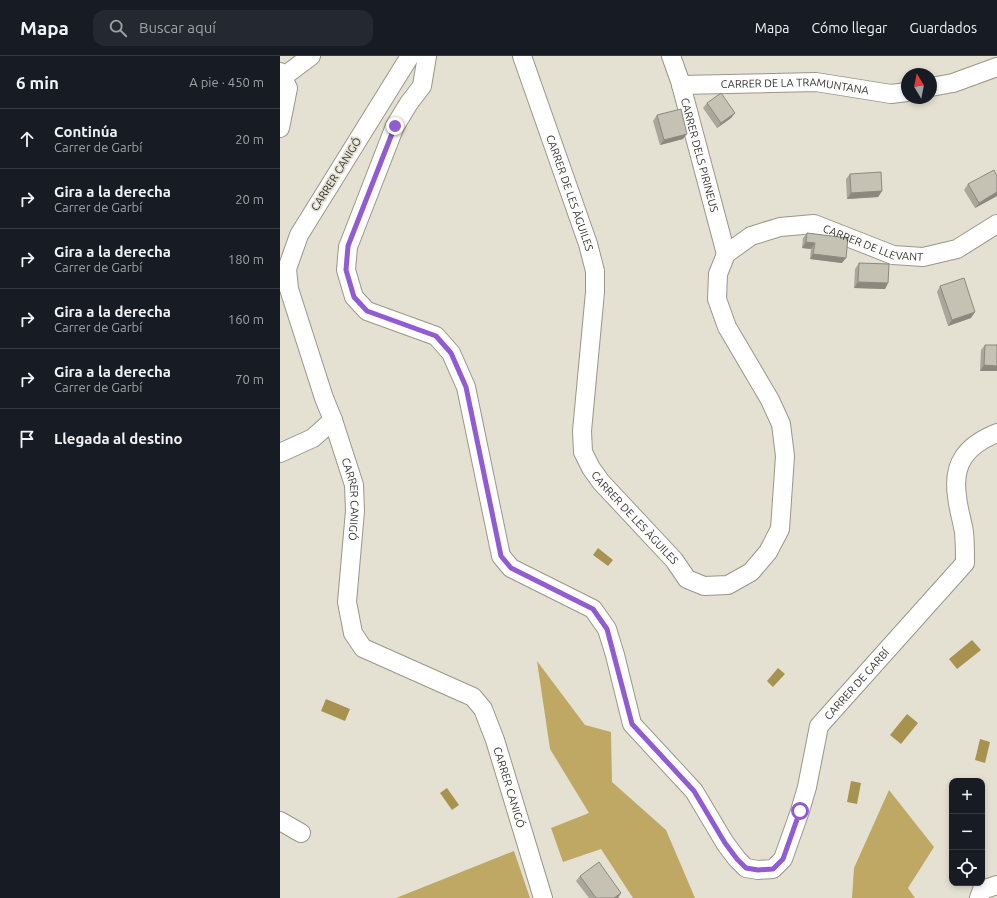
<!DOCTYPE html>
<html lang="es">
<head>
<meta charset="utf-8">
<style>
	:root { --surface:#171b24; --page:#242831; --text:#f1f3f6; --muted:#9ea1a6; --line:#363941 }
	body { margin:0; font-family:Ubuntu,sans-serif; background:var(--page); color:var(--text) }
	.controls { position:absolute; right:12px; bottom:12px; display:grid; overflow:hidden; border-radius:8px; box-shadow:0 2px 6px #0003 }
	.controls button { width:36px; height:36px; display:grid; place-items:center; padding:0; border:0; border-bottom:1px solid var(--line); background:var(--surface); color:var(--text); font:20px sans-serif }
	.compass { position:absolute; left:621px; top:12px; width:36px; height:36px; border-radius:50%; background:var(--surface); box-shadow:0 2px 6px #0003; rotate:350deg }
	.stop { position:absolute; width:12px; height:12px; margin:-9px; border:3px solid #915bd3; border-radius:50%; background:#fff }
	.stop.end { background:#915bd3; border-color:#fff; box-shadow:0 1px 4px #0008 }
	.list { margin:0; padding:0; list-style:none }
	h2 { display:flex; justify-content:space-between; align-items:center; height:52px; margin:0; padding:0 16px; font-size:17px }
	h2 small { font-size:13px; font-weight:400; color:var(--muted) }
	.list li { display:grid; grid-template-columns:26px 1fr auto; gap:12px; align-items:center; box-sizing:border-box; height:60px; padding:0 16px; border-top:1px solid var(--line) }
	.list b { display:block; font-size:15px; white-space:nowrap }
	.list p { margin:0; font-size:13px; white-space:nowrap; color:var(--muted) }
	.list em { font-size:13px; font-style:normal; color:var(--muted) }
	.icon { flex:none; width:22px; height:22px; fill:none; stroke:currentColor; stroke-width:2; stroke-linecap:round; stroke-linejoin:round }
	.map { position:relative; flex:none; width:717px; height:842px; overflow:hidden }
	header { display:flex; align-items:center; gap:24px; box-sizing:border-box; height:56px; padding:0 20px; background:var(--surface); border-bottom:1px solid var(--line) }
	header strong { font-size:19px }
	nav { display:flex; gap:22px; margin-inline-start:auto; font-size:14px }
	.search { width:280px; height:36px; background:var(--page); display:flex; align-items:center; gap:10px; box-sizing:border-box; padding:0 14px; border-radius:12px; color:var(--muted); font-size:15px }
	main { display:flex }
	aside { flex:1; background:var(--surface) }
	.map>svg:first-child { display:block }
	.forest { fill:#bea864 }
	.water { fill:#a8924f }
	.lines { fill:none; stroke-linecap:round; stroke-linejoin:round }
	.minor-casing { stroke:#9a9688; stroke-width:20 }
	.minor { stroke:#fff; stroke-width:18 }
	.wall { fill:#aaa79a }
	.shaded-wall { fill:#8b887d }
	.building { fill:#c6c2b3; stroke:#8b887d }
	.route { stroke:#915bd3; stroke-width:5 }
	.labels { text-anchor:middle; dominant-baseline:central; stroke-width:3.5; stroke-linejoin:round; paint-order:stroke }
	.street-label { font-size:11px; fill:#36342f; stroke:#e5e1d2 }
</style>
</head>
<body>
<header>
<strong>Mapa</strong>
<div class="search"><svg class="icon" aria-label="search" viewBox="0 0 24 24"><circle cx="10" cy="10" r="6"/><path d="M15 15l6 6"/></svg>Buscar aquí</div>
<nav><a>Mapa</a><a>Cómo llegar</a><a>Guardados</a></nav>
</header>
<main>
<aside>
<h2>6 min<small>A pie · 450 m</small></h2>
<ul class="list">
<li><svg class="icon" aria-label="ahead" viewBox="0 0 24 24"><path d="M12 20V5M6 11l6-6 6 6"/></svg><div><b>Continúa</b><p>Carrer de Garbí</p></div><em>20 m</em></li>
<li><svg class="icon" aria-label="right" viewBox="0 0 24 24"><path d="M7 20v-9h11M14 6l5 5-5 5"/></svg><div><b>Gira a la derecha</b><p>Carrer de Garbí</p></div><em>20 m</em></li>
<li><svg class="icon" aria-label="right" viewBox="0 0 24 24"><path d="M7 20v-9h11M14 6l5 5-5 5"/></svg><div><b>Gira a la derecha</b><p>Carrer de Garbí</p></div><em>180 m</em></li>
<li><svg class="icon" aria-label="right" viewBox="0 0 24 24"><path d="M7 20v-9h11M14 6l5 5-5 5"/></svg><div><b>Gira a la derecha</b><p>Carrer de Garbí</p></div><em>160 m</em></li>
<li><svg class="icon" aria-label="right" viewBox="0 0 24 24"><path d="M7 20v-9h11M14 6l5 5-5 5"/></svg><div><b>Gira a la derecha</b><p>Carrer de Garbí</p></div><em>70 m</em></li>
<li><svg class="icon" aria-label="arrive" viewBox="0 0 24 24"><path d="M6 21V4h12l-3 4 3 4H6"/></svg><div><b>Llegada al destino</b></div></li>
</ul>
</aside>
<div class="map">
<svg width="717" height="842" viewBox="0 0 717 842">
	<rect width="100%" height="100%" fill="#e5e1d2"/>
	<!-- forest -->
	<path class="forest" d="M257,605L305,669L331,676L332,726L386,774L415,842H353L321,793L283,806L271,772L309,757L270,693Z
		M609,734L654,791L628,832L635,842H572L574,812Z
		M234,795L250,842H116Z"/>
	<!-- water -->
	<path class="water" d="M318,492L333,504L328,510L313,499Z
		M692,584L701,594L677,613L669,603Z
		M498,612L505,618L493,631L487,625Z
		M46,643L70,653L65,665L41,655Z
		M627,658L638,667L621,688L610,679Z
		M700,683L710,686L705,707L695,704Z
		M571,725L581,727L577,748L567,746Z
		M167,732L179,749L172,754L160,737Z"/>
	<g class="lines">
		<!-- minor casing -->
		<g class="minor-casing">
			<g id="minor">
				<path id="s1" d="M130,0L19,179L7,213L9,233L44,342L53,364L74,429L75,455L67,546L73,577L83,592L193,641L203,653L215,684L263,842"/>
				<path id="s2" d="M147,0L142,30L129,47L115,70L68,191L66,214L74,241L87,255L156,280L171,297L186,331L221,500L231,512L313,553L327,573L335,599L352,668L414,735L445,787L457,803L466,812L478,814L493,813L503,803L520,755L527,731L539,670L685,507C685,497 685,486 684,476C682,464 678,452 677,440C672,407 687,389 717,377"/>
				<path id="s3" d="M242,0L308,188L315,215V236L302,375L303,396L311,412L321,426L394,504L407,523L424,530L448,529L471,516L488,496L500,473L505,400L501,368L490,344L447,271L437,243L438,218L446,198"/>
				<path id="s4" d="M391,0L400,25L446,198"/>
				<path d="M0,16L8,32L0,72"/>
				<path d="M3,21L31,0"/>
				<path id="s5" d="M401,29L536,26L611,38L627,36"/>
				<path d="M651,31L673,27L717,11"/>
				<path id="s6" d="M446,198L471,180L500,171L534,168L613,199L643,201L677,193L717,168"/>
				<path d="M0,397L33,382L53,364"/>
				<path d="M0,765L21,777"/>
				<path d="M699,842L702,834L717,829"/>
			</g>
		</g>
		<!-- minor -->
		<use href="#minor" class="minor"/>
	</g>
	<!-- wall -->
	<path class="wall" d="M427,47L455,57L451,62L437,72L423,52Z
		M377,59L403,83L380,89L373,65Z
		M570,118L602,135L598,141L567,143L566,123Z
		M717,120V140L695,152L684,134L688,128Z
		M527,177L562,207L530,203L531,193L522,192L523,182Z
		M579,207L608,227L605,233L574,232L575,213Z
		M660,230L691,262L668,270L657,236Z
		M705,289L717,315H700L701,294Z
		M300,820L341,837L338,842H309L296,825Z"/>
	<!-- shaded-wall -->
	<path class="shaded-wall" d="M455,57L451,62L437,72L441,67Z
		M407,78L403,83L380,89L384,84Z
		M602,135L598,141L567,143L571,137Z
		M717,136V140L695,152L699,147Z
		M526,186L535,187L531,193L522,192Z
		M533,198L566,202L562,207L530,203Z
		M578,226L608,227L605,233L574,232Z
		M695,256L691,262L668,270L672,264Z
		M704,309L717,310V315H700Z
		M341,837L338,842H334Z"/>
	<!-- building -->
	<path class="building" d="M441,37L455,57L441,67L427,47Z
		M401,53L407,78L384,84L377,59Z
		M714,114L717,120V136L699,147L688,128Z
		M601,116L602,135L571,137L570,118Z
		M527,177L568,182L566,202L533,198L535,187L526,186Z
		M579,207L609,208L608,227L578,226Z
		M684,222L695,256L672,264L660,230Z
		M705,289H717V310L704,309Z
		M319,806L341,837L334,842H316L300,820Z"/>
	<g class="lines">
		<!-- route -->
		<path class="route" d="M115,70L68,190L66,214L74,241L87,255L156,280L171,297L186,331L221,500L231,512L313,553L327,573L352,668L414,735L445,787L457,803L466,812L478,814L493,813L503,803L520,755"/>
	</g>
	<g class="labels">
		<!-- street labels -->
		<g class="street-label">
			<text stroke="none"><textPath href="#s5" startOffset="114">CARRER DE LA TRAMUNTANA</textPath></text>
			<text stroke="none"><textPath href="#s4" startOffset="103">CARRER DELS PIRINEUS</textPath></text>
			<text transform="translate(56 118) rotate(-58)">CARRER CANIGÓ</text>
			<text stroke="none"><textPath href="#s3" startOffset="145">CARRER DE LES ÀGUILES</textPath></text>
			<text stroke="none"><textPath href="#s6" startOffset="158">CARRER DE LLEVANT</textPath></text>
			<text stroke="none"><textPath href="#s1" startOffset="487">CARRER CANIGÓ</textPath></text>
			<text stroke="none"><textPath href="#s3" startOffset="493">CARRER DE LES ÀGUILES</textPath></text>
			<text stroke="none"><textPath href="#s2" startOffset="1235">CARRER DE GARBÍ</textPath></text>
			<text stroke="none"><textPath href="#s1" startOffset="859">CARRER CANIGÓ</textPath></text>
		</g>
	</g>
</svg>
<div class="controls">
<button>+</button>
<button>−</button>
<button><svg class="icon" aria-label="locate" viewBox="0 0 24 24"><circle cx="12" cy="12" r="6"/><path d="M12 2v4M12 18v4M2 12h4M18 12h4"/></svg></button>
</div>
<svg class="compass" viewBox="-18 -18 36 36"><path d="M0-13l5 13h-10z" fill="#e53935"/><path d="M0 13l5-13h-10z" fill="#9ea1a6"/></svg>
<div class="stop" style="left:520px;top:755px"></div>
<div class="stop end" style="left:115px;top:70px"></div>
</div>
</main>
</body>
</html>
